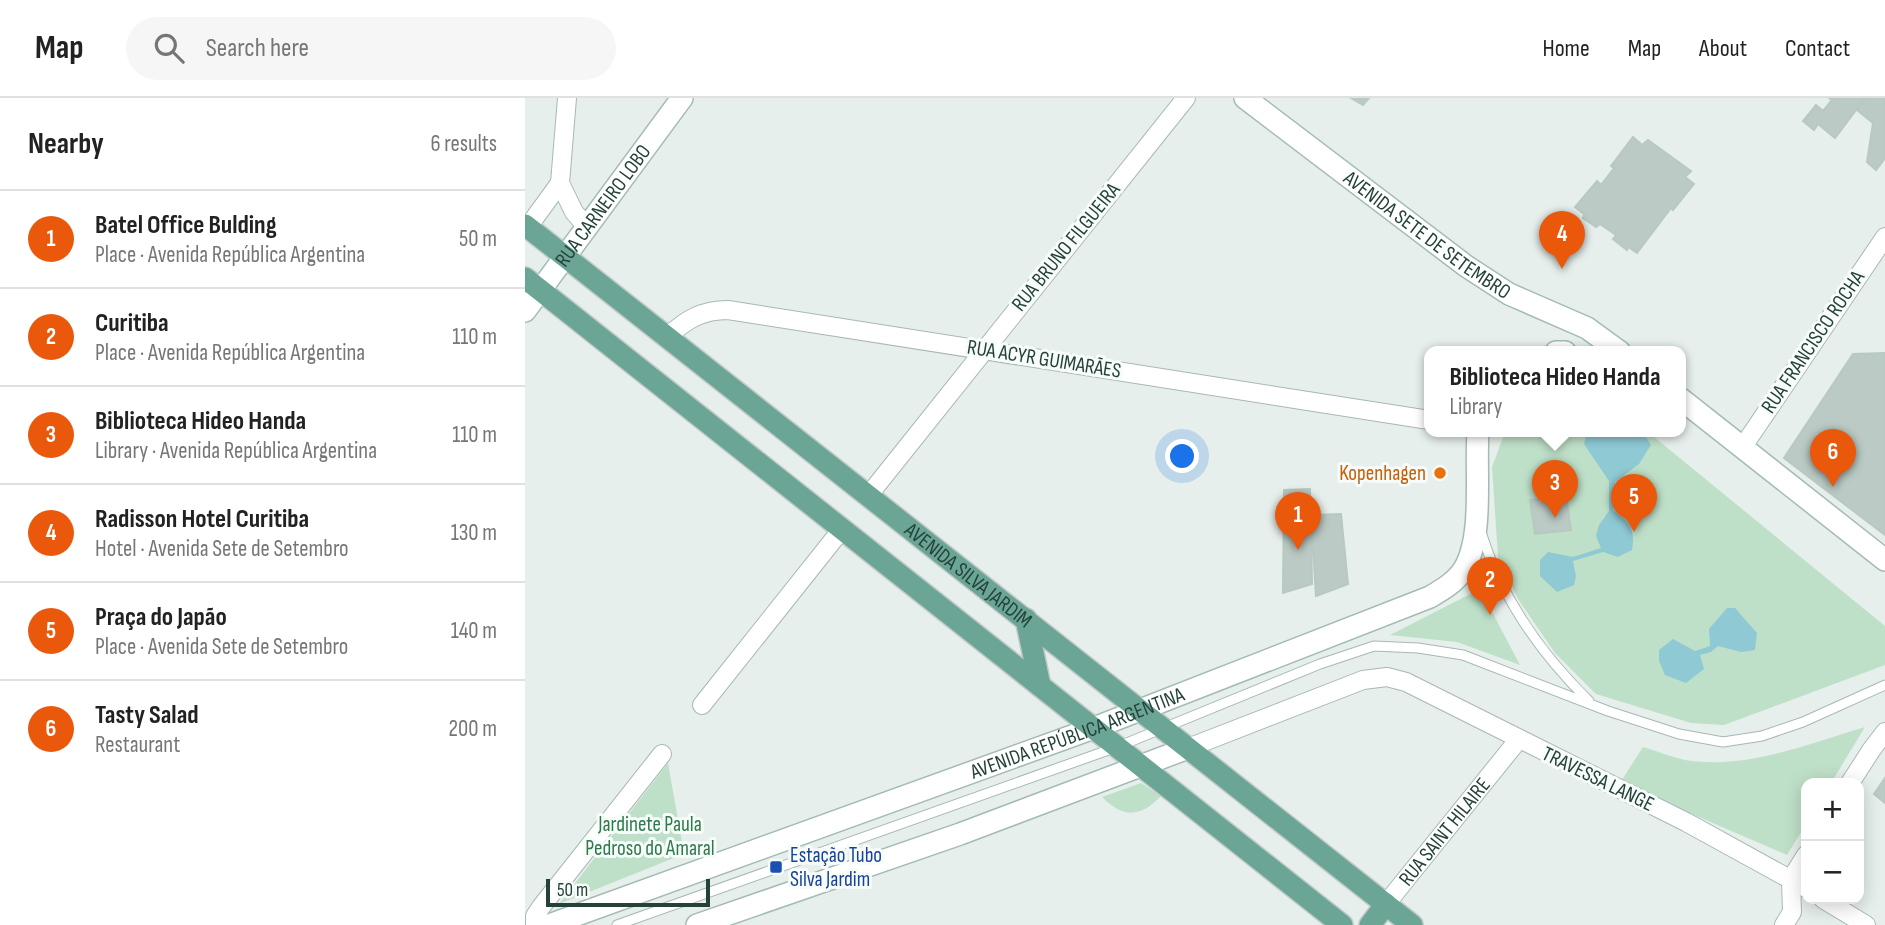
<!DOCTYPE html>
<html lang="en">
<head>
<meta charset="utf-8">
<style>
	:root { --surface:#fff; --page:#f6f6f6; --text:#222; --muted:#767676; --line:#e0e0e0; --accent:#ea580c }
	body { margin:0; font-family:"Sofia Sans Condensed",sans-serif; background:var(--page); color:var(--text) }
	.controls { position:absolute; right:21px; bottom:21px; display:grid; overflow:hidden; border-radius:14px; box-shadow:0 4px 18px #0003 }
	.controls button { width:63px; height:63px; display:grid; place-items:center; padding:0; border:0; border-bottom:2px solid var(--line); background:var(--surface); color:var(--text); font:35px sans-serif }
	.scale { position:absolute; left:21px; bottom:18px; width:164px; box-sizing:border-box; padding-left:7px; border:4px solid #24423a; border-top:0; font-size:19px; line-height:24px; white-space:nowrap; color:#24423a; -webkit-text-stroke:5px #f7fbf9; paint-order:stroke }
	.you { position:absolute; left:658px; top:359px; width:24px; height:24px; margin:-18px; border:5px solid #fff; border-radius:50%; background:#1a73e8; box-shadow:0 0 0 10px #1a73e833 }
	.badge { display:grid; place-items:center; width:46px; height:46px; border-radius:50%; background:var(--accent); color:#fff; font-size:23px; font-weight:700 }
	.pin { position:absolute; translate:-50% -58px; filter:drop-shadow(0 2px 4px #0008) }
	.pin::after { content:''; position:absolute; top:37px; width:24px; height:21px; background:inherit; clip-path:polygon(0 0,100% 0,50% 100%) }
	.popup { position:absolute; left:899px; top:248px; width:262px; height:91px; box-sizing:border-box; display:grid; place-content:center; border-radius:14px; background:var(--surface); filter:drop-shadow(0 2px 5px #0005); font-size:23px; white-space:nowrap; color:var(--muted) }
	.popup b { font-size:26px; color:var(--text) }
	.popup::after { content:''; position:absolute; left:50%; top:100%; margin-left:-14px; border:14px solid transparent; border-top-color:var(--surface) }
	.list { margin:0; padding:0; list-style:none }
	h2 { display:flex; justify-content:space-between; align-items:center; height:91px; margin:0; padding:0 28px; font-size:30px }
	h2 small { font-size:23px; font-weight:400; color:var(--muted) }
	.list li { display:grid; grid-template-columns:46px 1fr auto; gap:21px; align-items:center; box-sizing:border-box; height:98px; padding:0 28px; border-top:2px solid var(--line) }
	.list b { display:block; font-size:26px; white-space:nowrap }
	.list p { margin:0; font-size:23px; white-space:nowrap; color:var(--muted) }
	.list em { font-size:23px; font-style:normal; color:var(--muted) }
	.icon { flex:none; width:38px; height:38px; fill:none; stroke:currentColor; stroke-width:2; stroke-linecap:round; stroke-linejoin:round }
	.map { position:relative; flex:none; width:1360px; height:827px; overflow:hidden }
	header { display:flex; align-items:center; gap:42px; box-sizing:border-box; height:98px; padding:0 35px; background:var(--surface); border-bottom:2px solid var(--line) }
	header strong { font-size:33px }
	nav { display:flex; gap:38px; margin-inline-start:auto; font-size:24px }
	.search { width:490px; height:63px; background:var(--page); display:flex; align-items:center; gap:18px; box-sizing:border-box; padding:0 24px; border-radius:38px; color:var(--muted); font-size:26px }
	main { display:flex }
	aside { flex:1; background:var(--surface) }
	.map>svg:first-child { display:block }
	.green { fill:#bfe0c8 }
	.water { fill:#8ec9d4 }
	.building { fill:#bbcac4; stroke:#b8c9c2; stroke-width:2 }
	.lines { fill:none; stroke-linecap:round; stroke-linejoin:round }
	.lane-casing { stroke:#a8b8b2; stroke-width:11 }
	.street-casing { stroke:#a8b8b2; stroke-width:20 }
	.secondary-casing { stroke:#a4bbb3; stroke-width:24 }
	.primary-casing { stroke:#c2cac8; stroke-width:24 }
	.lane { stroke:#fff; stroke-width:9 }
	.street { stroke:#fff; stroke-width:18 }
	.secondary { stroke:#fff; stroke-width:21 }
	.primary { stroke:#6aa596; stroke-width:21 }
	.food-dot { fill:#e8710a; stroke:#f7fbf9; stroke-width:2.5 }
	.transit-dot { fill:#1a4fb4; stroke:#f7fbf9; stroke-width:2.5 }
	.labels { text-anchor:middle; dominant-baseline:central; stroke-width:6; stroke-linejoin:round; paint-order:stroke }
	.street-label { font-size:21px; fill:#24423a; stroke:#f7fbf9 }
	.food-label { font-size:21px; fill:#c56008; stroke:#f7fbf9; text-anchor:end }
	.park-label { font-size:21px; fill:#2d7a4b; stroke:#f7fbf9 }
	.transit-label { font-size:21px; fill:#164399; stroke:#f7fbf9; text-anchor:start }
</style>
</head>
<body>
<header>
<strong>Map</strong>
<div class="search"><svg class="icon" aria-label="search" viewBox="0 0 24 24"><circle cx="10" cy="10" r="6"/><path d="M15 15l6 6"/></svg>Search here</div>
<nav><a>Home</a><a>Map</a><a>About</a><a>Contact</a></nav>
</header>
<main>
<aside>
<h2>Nearby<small>6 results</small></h2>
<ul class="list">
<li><span class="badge">1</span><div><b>Batel Office Bulding</b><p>Place · Avenida República Argentina</p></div><em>50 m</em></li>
<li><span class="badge">2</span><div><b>Curitiba</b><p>Place · Avenida República Argentina</p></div><em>110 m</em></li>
<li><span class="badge">3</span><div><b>Biblioteca Hideo Handa</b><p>Library · Avenida República Argentina</p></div><em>110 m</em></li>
<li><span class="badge">4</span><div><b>Radisson Hotel Curitiba</b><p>Hotel · Avenida Sete de Setembro</p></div><em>130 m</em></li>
<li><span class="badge">5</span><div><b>Praça do Japão</b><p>Place · Avenida Sete de Setembro</p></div><em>140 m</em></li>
<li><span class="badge">6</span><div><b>Tasty Salad</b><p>Restaurant</p></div><em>200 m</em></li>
</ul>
</aside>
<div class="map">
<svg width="1360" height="827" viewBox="0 0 1360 827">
	<rect width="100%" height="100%" fill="#e6efeb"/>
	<!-- green -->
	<path class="green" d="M980,334H1123L1360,528V567L1199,627L1166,625L1071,596L1030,555L993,501L973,459L967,369Z
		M955,491L995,567L932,544L865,537Z
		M1340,629L1306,685H1281V726L1262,757L1095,685L1118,649C1132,653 1146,659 1160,662C1220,672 1283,646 1340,629Z
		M143,665L159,756L34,806Z
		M616,685L636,698C615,720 598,720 577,699Z"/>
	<!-- water -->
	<path class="water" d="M1062,334H1118L1126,347L1114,366L1090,384L1088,412C1104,426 1111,430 1107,452L1093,459L1078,454L1048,463L1051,478L1049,487L1032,494L1015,478V462L1023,454L1048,459L1076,450L1071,438L1074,427L1084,413V383L1059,346Z
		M1202,510H1210L1232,535L1230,552L1216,554L1193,548L1186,554L1175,557L1179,571L1161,585L1140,577L1134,563V552L1148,541L1170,553L1185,548L1184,531Z"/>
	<!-- building -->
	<path class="building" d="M826,0H844L838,7Z
		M1304,0H1340L1310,40L1293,26L1289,32L1278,23L1291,7L1298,13L1307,2Z
		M1340,0H1360V60L1351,72L1342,64L1348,25L1332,12Z
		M1108,39L1117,47L1123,42L1166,73L1160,79L1169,86L1148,112L1146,110L1112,155L1103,149L1102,152L1088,141L1091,137L1075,126L1071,129L1058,120L1059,116L1050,109L1072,83L1076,87L1089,70L1086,68Z
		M1360,255V437L1259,360L1328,256Z
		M785,391L787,486L758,495L759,392Z
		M1041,398L1046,432L1010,436L1005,402Z
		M816,416L823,486L791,498L786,417Z
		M1360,680V705L1349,696Z"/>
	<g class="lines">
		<!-- lane casing -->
		<g class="lane-casing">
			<path id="lane" d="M956,434C976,499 1015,555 1064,603
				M92,827L592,649L795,566L849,548L893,550L938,557L1083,613L1154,636L1198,644L1237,638L1278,624L1360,587"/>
		</g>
		<!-- street casing -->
		<g class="street-casing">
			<g id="street">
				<path d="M42,0L35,85L49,114L62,129"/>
				<path d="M3,129L35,85"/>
				<path d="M142,239C161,222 176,212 203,212L904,322"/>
				<path d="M1217,350L1360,139"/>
				<path d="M343,398L661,0"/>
				<path d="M177,607L317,431"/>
				<path d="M663,650L838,582L862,579L881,584L1161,724L1281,790"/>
				<path d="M1325,685L1347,651L1360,634"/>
				<path d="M1298,801L1341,827"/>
				<path id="s1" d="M861,806L994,641"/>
				<path d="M10,827V818L16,809L137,656"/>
				<path d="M1259,827L1267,814L1266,781L1281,757"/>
			</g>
		</g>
		<!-- secondary casing -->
		<g class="secondary-casing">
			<g id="secondary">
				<path id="s2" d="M720,0L941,168L984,196L1062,230L1095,254"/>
				<path id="s3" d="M0,213L157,0"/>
				<path d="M1031,254H1040"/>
				<path d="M1156,301L1360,462"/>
				<path id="s4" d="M24,827L569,630L905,499C917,492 931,484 939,471C959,438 950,373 953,334"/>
				<path d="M172,827L435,736L663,650"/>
			</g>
		</g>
		<!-- primary casing -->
		<g class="primary-casing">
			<g id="primary">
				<path id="s5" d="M0,127L887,827"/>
				<path d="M0,180L817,827"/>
				<path d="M501,521L515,588"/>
				<path d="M845,827L861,806"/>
			</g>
		</g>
		<!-- lane -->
		<use href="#lane" class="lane"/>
		<!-- street -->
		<use href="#street" class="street"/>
		<!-- secondary -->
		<use href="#secondary" class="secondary"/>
		<!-- primary -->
		<use href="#primary" class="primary"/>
	</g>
	<!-- markers -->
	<circle class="food-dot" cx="915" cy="375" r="7"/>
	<rect class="transit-dot" x="244" y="762" width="14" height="14" rx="3.5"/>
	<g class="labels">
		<!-- street labels -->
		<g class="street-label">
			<text stroke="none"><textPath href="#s3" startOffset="131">RUA CARNEIRO LOBO</textPath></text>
			<text stroke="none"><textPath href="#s2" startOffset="228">AVENIDA SETE DE SETEMBRO</textPath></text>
			<text transform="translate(541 149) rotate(-51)">RUA BRUNO FILGUEIRA</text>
			<text transform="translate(1288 244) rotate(-56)">RUA FRANCISCO ROCHA</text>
			<text transform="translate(519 261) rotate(9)">RUA ACYR GUIMARÃES</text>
			<text stroke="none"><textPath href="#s5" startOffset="565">AVENIDA SILVA JARDIM</textPath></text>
			<text stroke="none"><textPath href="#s4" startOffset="562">AVENIDA REPÚBLICA ARGENTINA</textPath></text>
			<text transform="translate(1073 681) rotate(26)">TRAVESSA LANGE</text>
			<text stroke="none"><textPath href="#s1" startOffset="93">RUA SAINT HILAIRE</textPath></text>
		</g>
		<!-- food labels -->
		<g class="food-label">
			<text x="901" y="375">Kopenhagen</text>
		</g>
		<!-- park labels -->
		<g class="park-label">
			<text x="125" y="726">Jardinete Paula<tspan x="125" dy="24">Pedroso do Amaral</tspan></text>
		</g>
		<!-- transit labels -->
		<g class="transit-label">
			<text x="265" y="757">Estação Tubo<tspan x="265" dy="24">Silva Jardim</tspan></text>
		</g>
	</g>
</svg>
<div class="controls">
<button>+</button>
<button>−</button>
</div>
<div class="scale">50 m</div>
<div class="you"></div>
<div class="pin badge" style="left:773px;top:452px">1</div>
<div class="pin badge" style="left:965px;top:517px">2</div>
<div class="pin badge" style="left:1030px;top:420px">3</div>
<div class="popup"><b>Biblioteca Hideo Handa</b>Library</div>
<div class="pin badge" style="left:1037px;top:171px">4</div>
<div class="pin badge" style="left:1109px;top:434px">5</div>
<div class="pin badge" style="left:1308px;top:389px">6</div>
</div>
</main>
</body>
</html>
